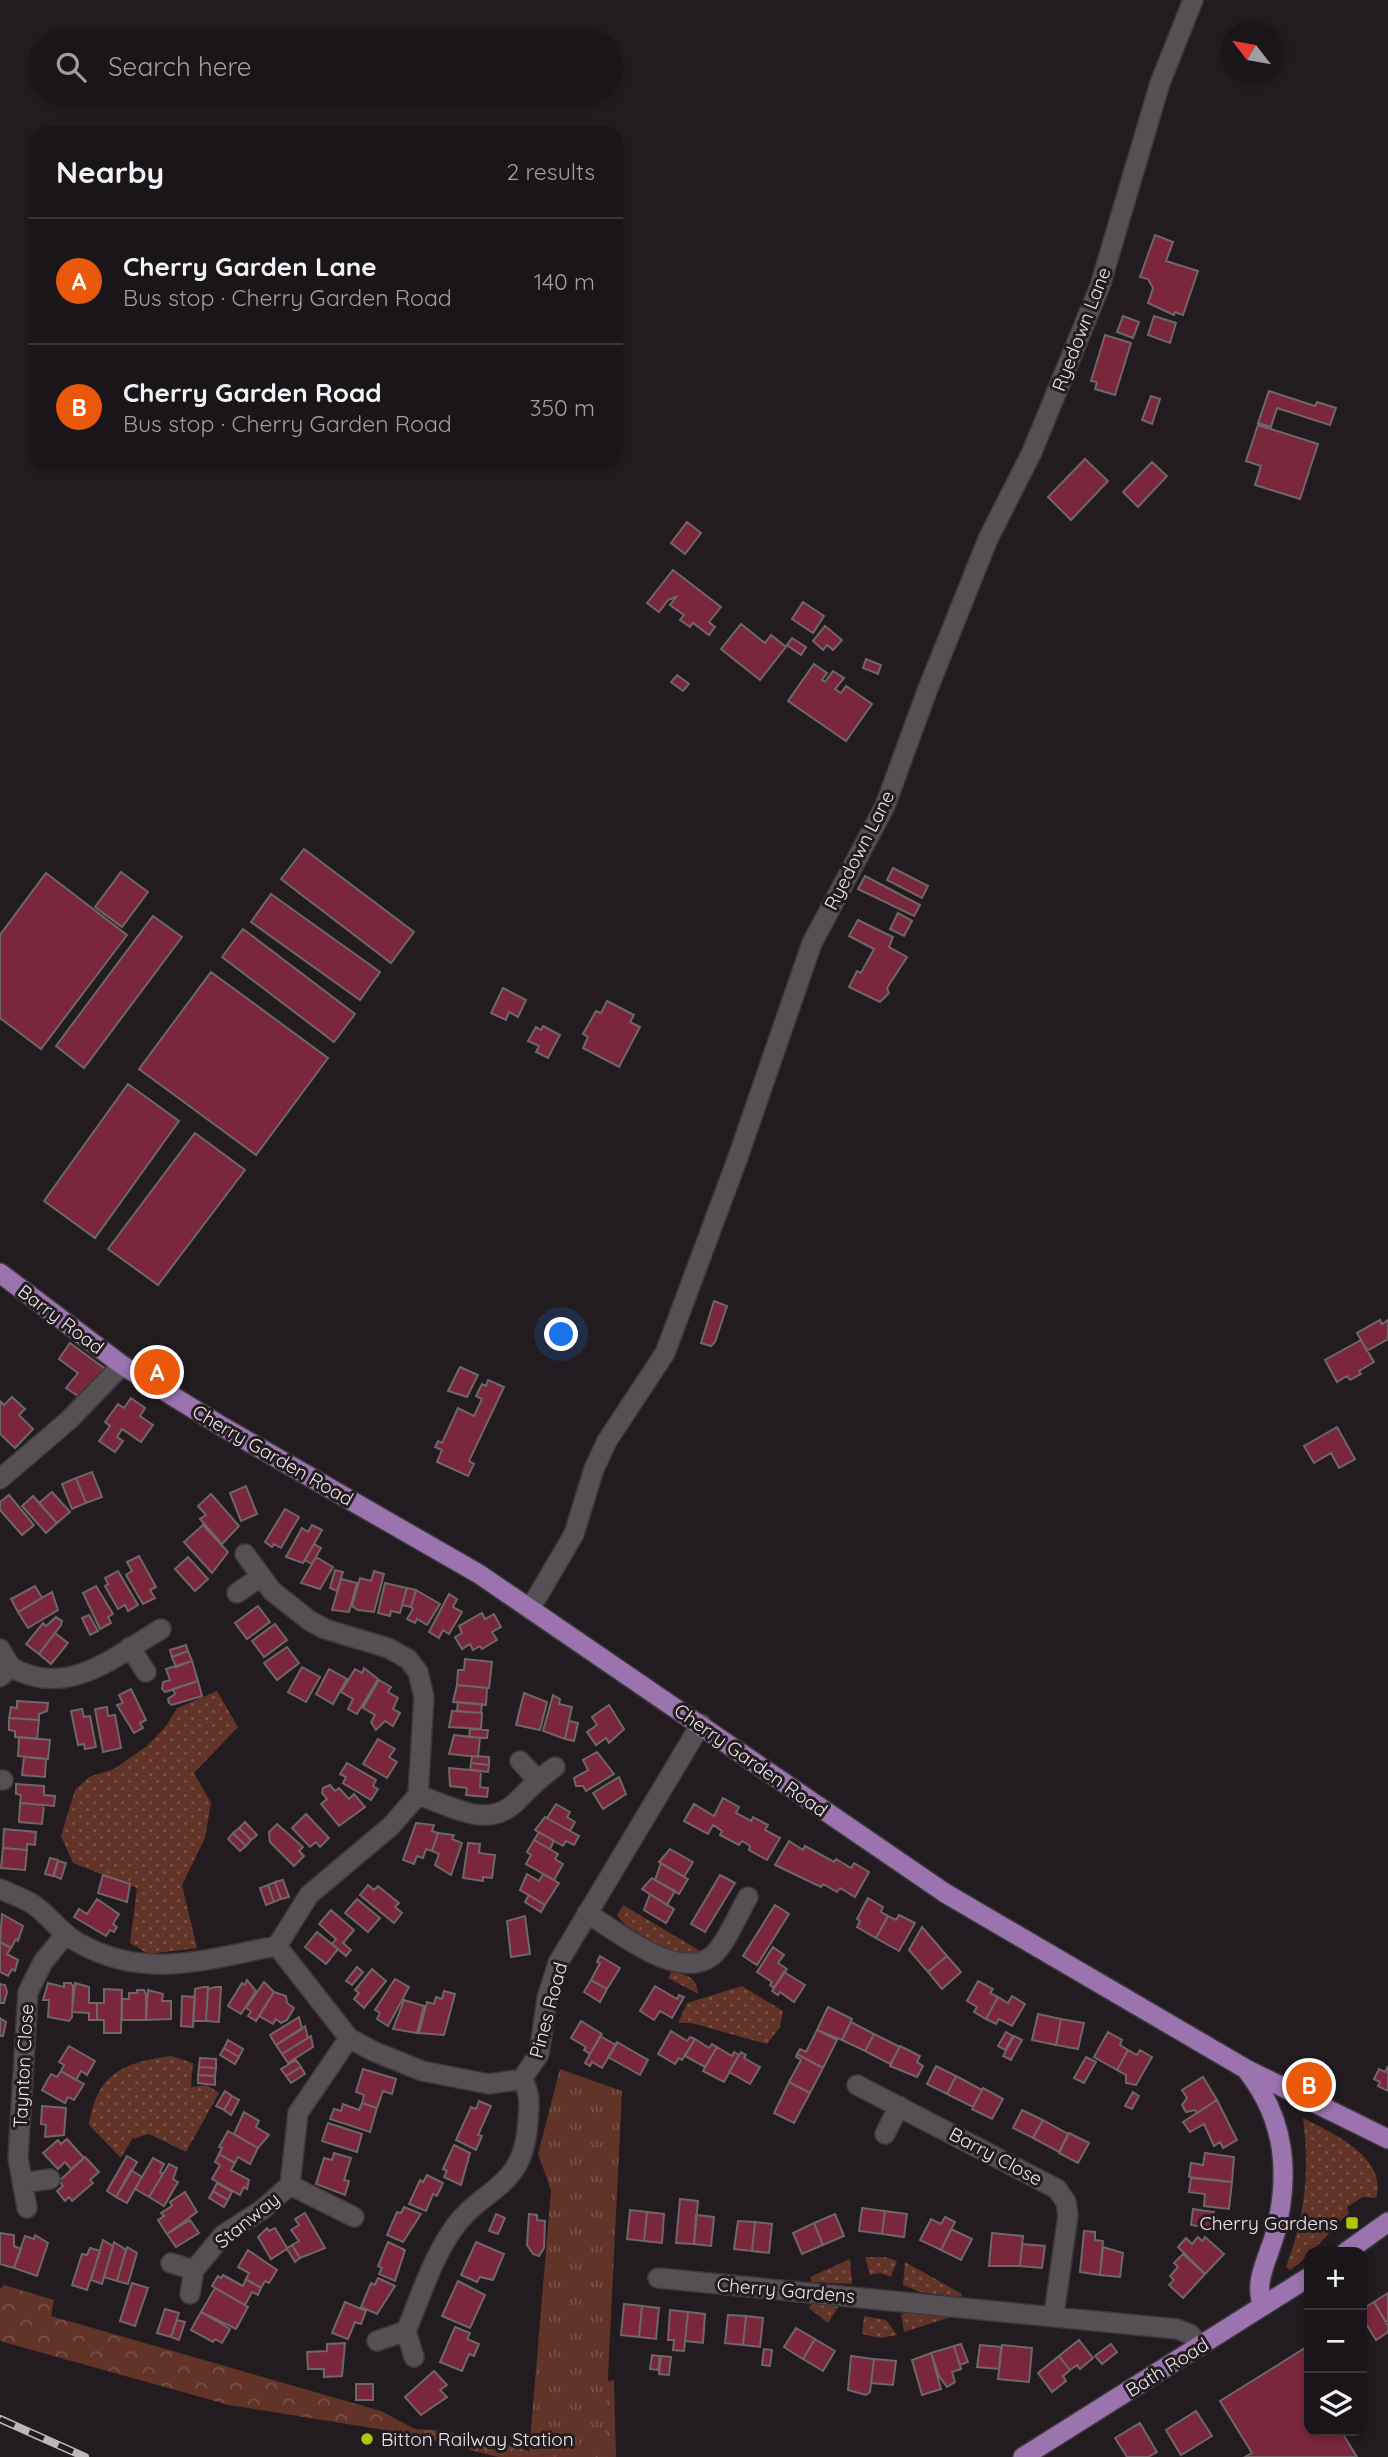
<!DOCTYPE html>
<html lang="en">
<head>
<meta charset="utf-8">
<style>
	:root { --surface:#1a1518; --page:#272225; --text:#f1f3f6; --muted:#9f9fa2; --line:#383437; --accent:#ea580c }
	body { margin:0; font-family:Quicksand,sans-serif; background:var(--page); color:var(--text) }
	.controls { position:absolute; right:21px; bottom:21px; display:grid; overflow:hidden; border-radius:14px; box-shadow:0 4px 10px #0003 }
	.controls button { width:63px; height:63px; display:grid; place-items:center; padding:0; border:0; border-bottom:2px solid var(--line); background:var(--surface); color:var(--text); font:35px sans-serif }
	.compass { position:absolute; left:1220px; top:21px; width:63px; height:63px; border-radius:50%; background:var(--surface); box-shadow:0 4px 10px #0003; rotate:301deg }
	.you { position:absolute; left:562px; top:1335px; width:24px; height:24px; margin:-18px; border:5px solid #fff; border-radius:50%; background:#1a73e8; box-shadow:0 0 0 10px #1a73e833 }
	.badge { display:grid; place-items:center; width:46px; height:46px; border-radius:50%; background:var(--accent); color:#fff; font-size:23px; font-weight:700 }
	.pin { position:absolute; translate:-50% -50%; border:4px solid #fff; box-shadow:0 2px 7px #0006 }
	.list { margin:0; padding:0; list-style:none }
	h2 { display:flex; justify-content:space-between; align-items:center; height:91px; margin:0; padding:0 28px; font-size:30px }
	h2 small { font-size:23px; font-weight:400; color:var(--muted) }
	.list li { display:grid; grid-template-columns:46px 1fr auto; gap:21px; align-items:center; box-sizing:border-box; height:126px; padding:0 28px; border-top:2px solid var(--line) }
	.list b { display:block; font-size:26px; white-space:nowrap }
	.list p { margin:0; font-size:23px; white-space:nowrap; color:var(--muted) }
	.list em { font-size:23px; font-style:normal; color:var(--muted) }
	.icon { flex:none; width:38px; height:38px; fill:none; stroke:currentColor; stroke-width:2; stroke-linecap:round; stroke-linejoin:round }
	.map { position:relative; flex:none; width:1388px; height:2457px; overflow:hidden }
	.search { position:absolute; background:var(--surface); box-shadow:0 4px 10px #0003; left:28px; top:28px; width:595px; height:77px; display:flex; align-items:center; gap:18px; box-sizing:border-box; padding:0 24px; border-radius:38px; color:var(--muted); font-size:26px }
	.panel { position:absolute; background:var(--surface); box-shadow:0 4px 10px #0003; left:28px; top:126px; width:595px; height:343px; border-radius:21px }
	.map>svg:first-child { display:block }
	.grass { fill:url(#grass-dots) }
	.forest { fill:url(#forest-crowns) }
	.park { fill:url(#park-tufts) }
	.building { fill:#7a273d; stroke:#6e6667; stroke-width:2 }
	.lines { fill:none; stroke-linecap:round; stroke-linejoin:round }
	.minor-casing { stroke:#3c383a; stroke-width:22 }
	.primary-casing { stroke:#3c383a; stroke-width:22 }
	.minor { stroke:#565054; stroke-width:19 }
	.primary { stroke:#9b73af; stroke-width:19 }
	.rail-casing { stroke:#bcb8ba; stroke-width:8 }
	.rail { stroke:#221c20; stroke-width:5; stroke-dasharray:16; stroke-linecap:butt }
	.poi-dot { fill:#afc506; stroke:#221c20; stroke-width:2.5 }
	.labels { text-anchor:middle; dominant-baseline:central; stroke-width:6; stroke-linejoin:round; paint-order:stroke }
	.street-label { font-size:19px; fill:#eae6e8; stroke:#221c20 }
	.poi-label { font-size:19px; fill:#eae6e8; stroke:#221c20; text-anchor:end }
</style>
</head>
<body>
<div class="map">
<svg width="1388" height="2457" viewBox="0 0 1388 2457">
	<defs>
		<pattern id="grass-dots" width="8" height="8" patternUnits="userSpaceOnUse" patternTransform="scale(1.75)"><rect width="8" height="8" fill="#623327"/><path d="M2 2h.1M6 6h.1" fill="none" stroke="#795146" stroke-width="1.8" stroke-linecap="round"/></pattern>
		<pattern id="forest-crowns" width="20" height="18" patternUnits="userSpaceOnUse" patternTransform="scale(1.75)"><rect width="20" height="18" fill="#623327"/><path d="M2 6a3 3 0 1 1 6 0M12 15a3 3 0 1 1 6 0" fill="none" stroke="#795146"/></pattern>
		<pattern id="park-tufts" width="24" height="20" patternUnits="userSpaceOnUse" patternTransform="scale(1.75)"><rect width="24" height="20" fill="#623327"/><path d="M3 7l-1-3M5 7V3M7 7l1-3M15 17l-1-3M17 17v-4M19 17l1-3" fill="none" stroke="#795146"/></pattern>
	</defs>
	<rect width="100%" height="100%" fill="#221c20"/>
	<!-- grass -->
	<path class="grass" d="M217,1691L238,1727L194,1773L211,1803L205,1838L182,1885L197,1948L148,1954L130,1943L137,1888L73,1863L61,1836L75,1790L89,1777L114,1769L147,1746L166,1726L177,1708Z
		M623,1905L702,1952C676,1963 631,1937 617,1915Z
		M672,1971C686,1975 697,1976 698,1994L668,1978Z
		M742,1986L783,2011L780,2027L767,2044L691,2023H678L687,2003Z
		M172,2056L193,2063L191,2087L207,2085L219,2093L186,2152L149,2134L132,2139L121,2158L89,2125C97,2072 125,2062 172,2056Z
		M1303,2118C1332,2133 1388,2157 1376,2198L1363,2197L1347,2207L1349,2213C1328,2231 1313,2255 1290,2270L1286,2267C1305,2217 1310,2171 1303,2118Z
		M865,2257H885L897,2261L891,2277L880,2273L870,2275Z
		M850,2259L852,2284L811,2282L810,2277Z
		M905,2262L962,2294L961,2297L920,2292L903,2285Z
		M815,2298L842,2301L828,2323L809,2308Z
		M910,2310L951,2311V2317L904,2332L901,2314Z
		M864,2316L886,2320L897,2335L880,2338L862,2334Z"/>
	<!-- forest -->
	<path class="forest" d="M4,2285L54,2300L51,2316L381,2411L415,2429L445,2431L524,2449L541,2457H498L403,2433L229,2405L0,2341V2289Z
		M614,2380L616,2457H589L606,2381Z"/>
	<!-- park -->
	<path class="park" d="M560,2069L622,2091L604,2457H540L529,2453L551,2190L538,2154Z"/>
	<!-- building -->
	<path class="building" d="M1155,235L1173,242L1166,261L1198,271L1183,315L1175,312L1174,315L1148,303L1153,288L1148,279L1140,277Z
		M1123,316L1139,322L1133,338L1117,332Z
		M1154,316L1176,323L1170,343L1148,335Z
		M1105,335L1131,343L1115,395L1095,389L1097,382L1091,381Z
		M1269,391L1315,406L1317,402L1336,408L1330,425L1277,408L1271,427L1258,423Z
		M1151,396L1160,399L1152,424L1142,420Z
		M1258,425L1318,444L1300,499L1255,485L1261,466L1246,461Z
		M1085,459L1108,481L1071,520L1048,497Z
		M1152,462L1167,476L1138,507L1123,492Z
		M687,522L701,533L685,554L671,543Z
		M673,570L721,607L709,622L715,627L709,635L693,623L690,627L680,620L684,615L670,605L676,597L668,600L659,612L647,603Z
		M803,602L824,616L813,633L792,619Z
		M741,624L765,643L771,635L786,647L760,680L721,649Z
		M825,626L842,640L833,650L827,645L823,650L813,641Z
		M792,638L806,647L801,655L787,645Z
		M866,659L881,665L878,674L863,668Z
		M814,664L827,673L822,680L825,682L833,671L844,678L835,689L841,693L846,686L872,704L846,741L788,701Z
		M677,675L689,684L683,691L671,682Z
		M304,849L414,932L391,963L281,879Z
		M893,868L928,886L922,898L887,880Z
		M121,872L148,892L122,927L95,907Z
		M46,873L127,935L41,1049L0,1018V935Z
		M865,876L920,905L914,916L858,889Z
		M271,894L380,972L360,1000L251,922Z
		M898,913L912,921L904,936L890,929Z
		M153,916L182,937L84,1068L56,1046Z
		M858,920L893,937L889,947L907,957L887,988L889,993L880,1002L849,987L857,971L861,973L874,949L849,936Z
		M243,929L355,1014L334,1042L222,957Z
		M211,972L328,1058L256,1155L139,1069Z
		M503,988L526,1000L518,1017L509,1012L506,1020L491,1013Z
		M607,1001L634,1015L630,1022L640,1027L619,1067L583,1048L588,1037L583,1034L596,1011L601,1013Z
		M543,1026L560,1035L548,1058L536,1052L539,1046L528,1041L536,1027L541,1030Z
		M128,1084L179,1121L95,1238L44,1201Z
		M195,1133L245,1170L158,1285L108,1249Z
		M714,1301L727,1306L715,1342L711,1346L701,1343Z
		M1380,1320L1382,1324L1388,1320V1339L1367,1351L1357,1333Z
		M1361,1340L1374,1362L1359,1371L1361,1374L1350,1380L1347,1376L1337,1382L1325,1360Z
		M70,1343L104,1368L81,1398L66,1388L78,1373L59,1359Z
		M460,1367L478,1375L467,1397L448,1391Z
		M488,1380L504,1387L469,1461L474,1464L468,1476L437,1462L442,1450L435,1447L438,1441L442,1443L458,1408L474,1416L482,1399L476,1396L482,1384L486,1386Z
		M12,1397L25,1409L19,1415L33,1429L15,1448L0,1434V1401L4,1405Z
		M131,1398L145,1408L140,1416L153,1425L141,1442L122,1429L117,1437L123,1441L115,1452L99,1441L110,1426L105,1422L118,1404L124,1408Z
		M1337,1427L1355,1459L1339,1468L1331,1453L1314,1463L1304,1446Z
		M92,1472L102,1497L86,1503L76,1478Z
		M76,1478L86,1503L72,1509L62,1484Z
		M246,1486L257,1514L241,1521L230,1493Z
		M52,1492L70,1512L57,1523L39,1503Z
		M211,1494L239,1526L222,1544L200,1519L206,1515L198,1506Z
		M9,1495L34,1525L22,1535L0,1510V1502Z
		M33,1496L57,1523L46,1533L22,1506Z
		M285,1509L299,1517L281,1548L274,1544L272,1547L265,1542Z
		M203,1525L228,1552L212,1573L184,1542Z
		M312,1525L322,1530L303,1563L286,1557L302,1528L308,1532Z
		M314,1544L321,1548L312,1564L305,1560Z
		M139,1556L156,1587L150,1590L155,1598L143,1604L126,1575L132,1571L127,1562Z
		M188,1557L208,1579L195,1591L175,1569Z
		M316,1557L333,1567L320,1589L301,1583Z
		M335,1570L343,1572L337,1591L330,1588Z
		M118,1571L138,1605L128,1611L125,1605L118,1609L105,1586L108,1584L105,1578Z
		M374,1571L384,1574L374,1612L358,1610L352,1606L360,1578L371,1581Z
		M341,1579L357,1583L349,1612L332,1610Z
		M385,1583L407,1588L400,1613L391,1611L390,1616L378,1613Z
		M35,1586L42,1598L18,1612L11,1599Z
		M96,1586L113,1614L108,1617L111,1623L100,1629L83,1593Z
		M407,1588L416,1590L411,1607L402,1605Z
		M416,1590L440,1604L427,1625L417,1619L415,1623L407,1619L413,1609L411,1607Z
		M52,1592L58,1610L28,1628L18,1612Z
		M449,1594L457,1599L453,1607L462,1612L449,1634L443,1630L439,1638L429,1632Z
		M258,1606L270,1622L247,1639L235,1623Z
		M482,1613L485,1619L494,1614L501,1627L492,1632L497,1640L482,1649L480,1646L473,1650L470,1644L462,1649L455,1637L462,1633L459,1626Z
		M89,1615L98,1631L90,1635L82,1618Z
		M56,1617L62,1621L61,1625L39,1654L26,1644L43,1623L46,1626Z
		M275,1624L287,1640L264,1657L252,1641Z
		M55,1633L68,1643L51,1664L39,1654Z
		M186,1645L188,1651L172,1657L170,1650Z
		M287,1647L299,1663L277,1680L264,1663Z
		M188,1651L192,1661L176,1667L172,1657Z
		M465,1659L492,1662L489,1688L457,1685L458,1670H464Z
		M192,1661L198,1681L165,1692L162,1689L163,1682L170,1680L166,1669Z
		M302,1667L320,1677L306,1702L288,1692Z
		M364,1668L378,1679L357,1714L348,1709L353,1699L341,1692L355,1669L362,1673Z
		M329,1669L347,1679L333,1704L316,1694Z
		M379,1680L391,1687L388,1692L398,1698L393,1709L400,1713L393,1726L385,1721L376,1730L371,1722L375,1715L363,1708Z
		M198,1681L202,1696L172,1705L169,1703L168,1699L175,1694L173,1689Z
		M457,1685L487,1688L486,1705L453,1702Z
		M131,1689L146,1720L140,1723L143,1728L134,1733L117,1705L123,1703L119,1695Z
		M524,1693L547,1702L540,1730L516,1725Z
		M553,1695L560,1699L559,1704L572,1707L565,1739L543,1731Z
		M17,1701L48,1703L47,1711L39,1714V1720L9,1718L11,1707L17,1708Z
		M458,1702L482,1704L481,1713L457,1711Z
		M609,1705L624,1729L609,1743L606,1738L596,1745L587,1732L597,1725L592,1717Z
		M107,1707L108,1716L115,1715L121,1748L103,1752L95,1709Z
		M82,1709L84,1717L90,1716L96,1747L85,1749L84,1744L78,1745L71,1711Z
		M452,1711L482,1713L481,1729L449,1727Z
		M9,1718L39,1720L37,1739L15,1737V1731L9,1730Z
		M569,1721L578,1723L574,1741L565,1739Z
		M470,1729L488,1730L487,1738L469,1737Z
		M454,1735L480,1738L478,1757L449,1754Z
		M19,1737L50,1740L48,1759L18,1756Z
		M378,1739L395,1749L389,1757L397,1762L387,1778L363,1764Z
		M597,1752L614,1774L586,1791L583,1786H576L574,1778L588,1770L583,1760Z
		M472,1756L489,1757V1765L471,1763Z
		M24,1757L46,1759L45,1777L22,1775Z
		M347,1763L376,1780L373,1786L378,1789L371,1800L343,1783L346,1777L340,1774Z
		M471,1763L489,1765L488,1772L470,1770Z
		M449,1768L481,1771L480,1787L488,1788L487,1797L466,1795L467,1788L450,1786Z
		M619,1777L626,1794L603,1809L593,1793Z
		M16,1784L44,1786V1795L55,1796L54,1806L20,1803L21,1795L16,1794Z
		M330,1785L335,1791L339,1788L349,1799L354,1794L365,1807L339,1826L321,1804L327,1799L322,1793L323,1788Z
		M723,1798L739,1807L736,1813L751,1821L753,1817L768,1825L765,1830L780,1838L767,1860L749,1850L750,1846L742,1841L739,1845L720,1835L722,1831L713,1825L708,1834L684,1821L694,1804L714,1816Z
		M20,1803L44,1805L42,1824L19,1822Z
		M556,1804L570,1812L567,1817L575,1822L570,1831L547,1818Z
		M306,1814L329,1838L320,1847L316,1842L310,1847L292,1828Z
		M545,1817L579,1836L574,1845L566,1841L563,1846L535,1830Z
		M245,1822L257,1835L251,1840L239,1828Z
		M416,1823L434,1825L432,1831L438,1833L432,1851L426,1849L423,1858L417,1856L414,1864L403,1860Z
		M277,1824L303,1847L299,1851L304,1856L294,1866L270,1842L269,1832Z
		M239,1828L251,1840L246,1846L233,1833Z
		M4,1829L36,1832L35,1845L27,1844V1850L3,1848Z
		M539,1832L554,1841L550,1849L534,1840Z
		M233,1833L246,1846L240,1851L228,1839Z
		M438,1833L454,1835L452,1839L462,1843L451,1875L435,1865L439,1854L432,1851Z
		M534,1840L558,1854L555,1859L563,1864L554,1880L526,1864L531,1855L527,1852Z
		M789,1841L803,1850L805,1846L834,1862L836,1859L851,1868L854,1863L869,1872L855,1897L840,1888L837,1892L823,1884L821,1887L775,1865Z
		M468,1843L480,1844L479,1853L495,1855L492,1878L483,1877V1881L463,1878Z
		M3,1848L27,1850L25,1870L1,1868Z
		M670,1849L693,1862L684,1877L659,1862Z
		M50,1858L58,1860L53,1876L45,1874Z
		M58,1861L66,1863L61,1879L54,1876Z
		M661,1863L688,1879L679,1894L655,1880Z
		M527,1874L539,1881L543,1874L559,1883L545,1905L520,1890Z
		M103,1875L130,1884L127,1902L98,1893Z
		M720,1875L735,1883L705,1932L691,1924Z
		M652,1878L675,1891L667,1905L642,1889Z
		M283,1880L289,1897L281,1899L275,1882Z
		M275,1882L281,1899L274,1902L268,1885Z
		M268,1885L274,1902L266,1905L260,1888Z
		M368,1885L374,1890L378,1886L399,1903L395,1907L402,1913L394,1923L360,1895Z
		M650,1894L674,1909L666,1923L644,1910Z
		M529,1895L545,1905L541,1912L525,1902Z
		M868,1898L883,1907L881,1912L888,1916L876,1938L857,1927L860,1921L857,1919Z
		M97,1899L119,1914L113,1924L117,1927L114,1932L110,1930L106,1936L74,1917L79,1909L87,1914Z
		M357,1899L380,1918L368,1932L345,1913Z
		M775,1905L789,1914L757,1965L743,1956Z
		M331,1910L354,1930L343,1943L351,1950L346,1956L332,1944L336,1939L319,1924Z
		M2,1914L23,1926L18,1941L16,1939L11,1948L0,1942Z
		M899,1915L915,1923L899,1951L876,1938L888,1916L896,1920Z
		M525,1916L530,1954L511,1957L507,1921Z
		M922,1927L947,1956L928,1972L909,1950Z
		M317,1932L338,1949L326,1964L305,1947Z
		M0,1942L11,1948L7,1954L18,1960L15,1971L12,1969L8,1976L0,1972Z
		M773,1947L784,1955L778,1963L787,1969L774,1988L770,1985L772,1982L757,1972Z
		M600,1956L620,1968L607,1989L591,1980L600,1963L597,1962Z
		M947,1956L961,1972L942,1989L928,1972Z
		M357,1967L363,1972L352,1985L346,1981Z
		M372,1969L386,1981L364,2008L354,1999L359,1993L355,1990Z
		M784,1972L805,1985L794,2002L780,1992L778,1995L772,1991Z
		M395,1979L409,1987L388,2026L377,2019L380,2013L375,2010Z
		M247,1980L256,1991L241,2014L228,2006L242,1983L245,1985Z
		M591,1980L607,1989L600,2002L584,1992Z
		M978,1981L993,1989L990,1993L998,1997L986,2019L974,2012L977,2007L967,2001Z
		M264,1982L274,1992L256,2021L248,2016L251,2011L246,2008Z
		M48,1983L64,1987V1983H71L73,1986L72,2017L69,2021L48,2017L49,2000H43Z
		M75,1983L89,1987V2003H97V2020H89V2013L72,2012Z
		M0,1984L5,1985L7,1992L4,2003H0Z
		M655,1986L677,1999L679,1995L684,1997L672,2018L660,2011L654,2020L640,2011Z
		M203,1987H208L206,2021H193L195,1989Z
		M216,1987H221L219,2022L206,2021L208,1989Z
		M104,1989L122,1990L121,2033H104V2020H97V2003H104Z
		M137,1990H144L146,1994V2020H122V1999H129V1993H137Z
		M148,1990L163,1994L162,2001H171V2019L146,2020Z
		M444,1991L455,1994L444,2035L419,2033L427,2002L434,2004L436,1997L442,1999Z
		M274,1992L286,1996L287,2003L294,2008L287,2020L281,2023L276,2019L273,2024L259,2016Z
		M182,1996L195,1997L193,2027L181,2026Z
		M1012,1996L1025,2004L1012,2026L999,2019L996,2024L986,2019L998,1997L1008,2003Z
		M404,2000L424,2006L417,2033L393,2029Z
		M828,2007L852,2019L842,2040L817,2030Z
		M1038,2014L1061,2019L1056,2045L1032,2040Z
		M299,2017L302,2029L276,2045L270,2035Z
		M0,2018L6,2022L3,2036H0Z
		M1061,2019L1084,2023L1078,2049L1056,2045Z
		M581,2021L602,2034L590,2054L584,2050L586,2047L571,2038Z
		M851,2022L874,2034L865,2051L842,2040Z
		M305,2026L308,2038L282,2054L276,2045Z
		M817,2030L837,2040L823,2068L797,2054L800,2049L806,2052Z
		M671,2031L687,2041L690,2037L695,2039L682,2060L679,2058L675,2064L658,2054Z
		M1006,2032L1013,2036L1005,2050L998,2046Z
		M1108,2032L1122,2040L1120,2045L1128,2050L1117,2070L1094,2057Z
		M874,2034L900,2047L890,2064L865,2051Z
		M311,2036L313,2047L288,2063L282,2054Z
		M600,2036L616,2045L602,2068L592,2062L590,2066L585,2063Z
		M1014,2036L1022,2040L1011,2060L1003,2056Z
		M695,2039L709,2048L712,2044L717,2047L705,2067L685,2056Z
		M228,2040L243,2049L239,2057L224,2048Z
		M617,2042L648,2060L640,2075L608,2057Z
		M69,2046L95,2061L87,2075L81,2071L76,2080L61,2071L64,2065L59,2062Z
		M900,2046L920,2056L917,2062L923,2066L917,2077L890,2066Z
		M717,2047L732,2056L734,2052L739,2055L724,2082L703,2071Z
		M224,2048L239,2057L235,2064L220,2055Z
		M1128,2050L1137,2055L1140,2050L1152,2057L1136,2085L1126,2083V2075L1117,2070Z
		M741,2052L746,2055L744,2058L760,2067L750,2084L729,2072Z
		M797,2054L823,2068L810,2093L789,2082L801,2060L796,2057Z
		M1086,2057L1096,2062L1084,2083L1074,2078Z
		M200,2058L216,2059V2068L199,2067Z
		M296,2060L301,2067L286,2076L281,2069Z
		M936,2066L956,2076L947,2094L927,2084Z
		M1388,2066V2091L1378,2086L1380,2082L1374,2079L1379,2069L1385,2072Z
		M199,2067L216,2068L215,2076L198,2075Z
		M301,2067L305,2074L291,2083L286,2076Z
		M363,2069L396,2079L392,2094L383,2091L377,2108L362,2103L364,2095L356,2092Z
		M61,2071L84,2084L74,2100L68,2097L65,2103L42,2090L51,2074L57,2077Z
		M198,2075L215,2076V2085L198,2083Z
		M956,2076L982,2090L973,2107L947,2094Z
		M1203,2077L1217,2100L1197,2113L1195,2110L1186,2112L1182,2105L1187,2098L1182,2090Z
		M789,2082L810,2093L794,2123L774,2113Z
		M983,2088L1003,2099L992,2119L972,2109Z
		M225,2091L232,2096L224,2110L216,2106Z
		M1133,2092L1139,2096L1132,2109L1125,2106Z
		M232,2096L239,2100L231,2115L224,2110Z
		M1217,2100L1237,2140L1223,2148L1220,2142L1214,2146L1204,2124L1190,2132L1183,2122Z
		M479,2101L491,2106L478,2135L482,2136L476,2150L456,2140L471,2107L476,2109Z
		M362,2103L377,2108L370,2132L330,2119L334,2109L341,2111L343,2104L359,2110Z
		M42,2106L66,2108L64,2135L45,2137L46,2125L41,2124Z
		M1022,2110L1043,2120L1033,2138L1013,2128Z
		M244,2112L259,2121L256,2127L269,2135L258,2148L234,2134Z
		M1043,2120L1068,2134L1059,2152L1033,2138Z
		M328,2123L362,2134L357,2152L322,2141Z
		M228,2131L258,2148L250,2164L238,2157L235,2163L219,2154L222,2148L219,2147Z
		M1069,2133L1089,2143L1078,2163L1059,2153Z
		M67,2139L84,2158L71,2169L65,2162L58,2169L43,2153L58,2140L61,2144Z
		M454,2145L470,2153L461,2185L444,2177L447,2171L443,2169Z
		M334,2153L351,2158L344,2180L349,2181L345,2195L316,2184L324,2158L332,2160Z
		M1205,2153L1234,2157L1232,2182L1189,2177L1191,2163L1203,2165Z
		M219,2154L235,2163L231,2170L249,2180L247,2189L244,2187L240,2195L212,2179L220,2165L215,2162Z
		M127,2156L137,2162L116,2197L107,2191Z
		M85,2157L99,2172L90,2180L93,2183L72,2201L69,2197L65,2201L57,2191L63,2186L59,2181Z
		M153,2158L164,2164L160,2172L163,2174L149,2197L135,2189Z
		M169,2164L177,2168L173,2179L178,2182L164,2206L149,2197Z
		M131,2170L142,2177L127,2203L116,2197Z
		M427,2175L443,2183L437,2196L433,2194L426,2211L409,2204L420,2180L423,2182Z
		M1191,2178L1232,2182L1229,2209L1204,2206L1205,2194L1189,2192Z
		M217,2183L232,2192L228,2200L213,2191Z
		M213,2191L228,2200L224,2207L209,2198Z
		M185,2192L197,2212L167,2234L158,2220L164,2216L161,2213L172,2206L170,2202Z
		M680,2199L698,2201L694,2244L676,2243Z
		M404,2207L421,2214L403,2242L387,2235L397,2212L401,2213Z
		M862,2208L885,2211L882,2234L859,2231Z
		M1193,2209L1214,2212L1212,2228L1191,2225Z
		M630,2210L647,2212L644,2241L627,2239Z
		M885,2211L907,2214L904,2237L882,2234Z
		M647,2212L664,2214L662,2243L644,2241Z
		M305,2213L325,2248L300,2258L292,2245L299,2241L291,2230L299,2225L295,2219Z
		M496,2214L505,2218L498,2234L489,2231Z
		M529,2214L537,2215V2220L545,2221L544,2248L539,2256L533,2254L527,2245Z
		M835,2214L844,2236L823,2245L814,2223Z
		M696,2215L714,2217L711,2246L694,2244Z
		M945,2217L955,2222L941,2250L920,2240L931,2219L941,2224Z
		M190,2220L199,2233L176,2247L167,2234Z
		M738,2221L755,2222L752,2251L734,2249Z
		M755,2222L772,2224L769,2253L752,2251Z
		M814,2223L823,2245L802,2254L793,2233Z
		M267,2228L269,2231L275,2228L287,2248L292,2245L300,2258L295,2262L287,2249L271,2259L258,2237Z
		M951,2229L972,2239L961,2260L941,2250Z
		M1084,2231L1095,2232V2240L1103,2241L1100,2275L1080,2272Z
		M0,2233L14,2235V2246L21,2249L14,2268L0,2264Z
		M992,2233L1023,2236L1020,2266H989Z
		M35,2235L48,2243L37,2276L14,2268L25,2236L34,2239Z
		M1198,2237L1202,2241L1205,2237L1224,2254L1205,2274L1178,2247L1186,2238L1192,2244Z
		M103,2240L113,2246L102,2284L91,2280Z
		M114,2242L126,2250L117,2281L104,2277Z
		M388,2242L405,2250L395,2281L379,2274L382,2268L378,2266Z
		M476,2242L504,2254L493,2280L480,2277L477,2282L461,2275Z
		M1022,2244L1045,2246L1042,2268L1020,2266Z
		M127,2247L137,2253L128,2284L117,2281Z
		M1103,2247L1123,2253L1120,2277L1100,2275Z
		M90,2248L100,2251L87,2290L72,2285L82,2254L87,2255Z
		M248,2250L277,2270L269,2283L265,2281L261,2288L246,2279L249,2273L238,2267Z
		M1183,2254L1205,2274L1183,2298L1169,2285L1174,2280L1170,2276L1178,2267L1174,2263Z
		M223,2275L243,2286L246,2279L261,2288L258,2295L252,2292L245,2305L212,2286L218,2276L221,2278Z
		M378,2278L395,2286L377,2314L361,2307L371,2283L375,2285Z
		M458,2281L485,2295L470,2328L442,2316Z
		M132,2283L148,2288L135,2326L120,2321Z
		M215,2288L248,2307L236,2329L201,2312Z
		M1388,2293V2321L1386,2322L1374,2302Z
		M345,2302L366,2311L361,2324L355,2322L348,2339L332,2333Z
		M1374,2302L1388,2326V2332L1376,2340L1362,2317V2309Z
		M624,2304L642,2306L639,2337L621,2335Z
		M642,2306L659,2308L656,2339L639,2337Z
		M165,2309L179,2313L171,2337L157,2333Z
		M670,2310L688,2312L684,2351L673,2350L674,2340H668Z
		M201,2312L230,2329L222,2343L215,2339L213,2342L191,2330Z
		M688,2312L705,2314L703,2343L685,2341Z
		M728,2315L746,2316L743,2345L725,2343Z
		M746,2316L763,2318L760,2347L743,2345Z
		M177,2320L185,2322L179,2340L171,2337Z
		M455,2327L470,2333L467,2339L479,2344L474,2356L469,2354L462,2371L440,2362Z
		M796,2328L815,2339L803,2359L784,2347Z
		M815,2339L835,2351L823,2371L803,2359Z
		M1079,2340L1093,2358L1080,2369L1077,2365L1070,2370L1059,2356Z
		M345,2343L342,2376L324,2377V2369H308L307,2352L327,2351V2344Z
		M961,2344L968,2362L960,2365L954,2346Z
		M1111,2344L1117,2352L1102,2364L1095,2356Z
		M980,2345L1001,2347L999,2369L977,2367Z
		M1002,2345L1032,2348L1029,2382L998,2379Z
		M954,2346L961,2369L952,2372L955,2382L947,2387L939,2376L931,2353Z
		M1305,2348L1309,2355V2431H1341L1357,2457H1245L1252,2453L1220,2401Z
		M764,2349L772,2350L770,2366L762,2365Z
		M931,2353L941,2389L922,2395L912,2360Z
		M652,2355L660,2356L658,2370L650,2369Z
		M661,2356L671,2357L669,2375L659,2374Z
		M851,2356L874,2359L870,2392L866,2395L848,2390Z
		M1059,2356L1070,2370L1063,2376L1066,2381L1052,2392L1038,2373Z
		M874,2359L896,2361L893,2385L871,2383Z
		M434,2371L447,2385L440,2390L447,2397L421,2415L405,2397Z
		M356,2384H373V2400H356Z
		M1196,2411L1212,2436L1181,2455L1166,2430Z
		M1140,2423L1157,2452L1148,2457H1127L1115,2438Z"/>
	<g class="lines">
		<!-- minor casing -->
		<g class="minor-casing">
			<path id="minor" d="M0,1479L69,1420L122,1365
				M245,1554L272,1591L310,1621L325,1629L388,1648L408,1659L418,1672L424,1697L418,1795L391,1826L309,1895L277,1946
				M237,1593L260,1577
				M530,1609L574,1534L594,1469L607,1441L665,1353L737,1160L812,943L885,806L927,691L988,539L1032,452L1100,286L1160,83L1193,0
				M130,1647L146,1672
				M0,1649L11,1667L0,1677
				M11,1667C66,1699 113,1658 161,1629
				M520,1761L537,1779
				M0,1780H3
				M418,1795C450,1805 486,1830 515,1803C528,1790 539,1778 555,1767
				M0,1889C11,1894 24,1898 34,1905C50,1916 61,1934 79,1943C147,1981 205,1959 277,1946L349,2038L373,2051L422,2071L489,2084L522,2079
				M587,1913C618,1932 678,1982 712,1956C725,1946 739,1912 748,1897
				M857,2085L1057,2189L1066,2202L1068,2215L1054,2314
				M885,2134L899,2106
				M23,2183L50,2179
				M290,2185L354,2217
				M27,2208L18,2158L28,1992L43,1962L65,1935
				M171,2263L194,2270L223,2235L263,2209L290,2185L298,2113L349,2038
				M658,2278L1177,2329L1190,2334L1200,2346
				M190,2294L194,2270
				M406,2331C420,2298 431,2262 451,2232C482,2185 524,2192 528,2121C529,2104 531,2094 522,2079L539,2054L547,1998L558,1963L701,1724
				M377,2341L406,2331L414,2357"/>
		</g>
		<!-- primary casing -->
		<g class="primary-casing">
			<path id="primary" d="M0,1273L122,1365L223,1427L479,1574L945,1893L1246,2069L1388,2139
				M1248,2072C1286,2121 1290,2175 1275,2234C1268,2259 1253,2282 1263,2306
				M1346,2252L1388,2222
				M1023,2457L1309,2277"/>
		</g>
		<!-- minor -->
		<use href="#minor" class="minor"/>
		<!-- primary -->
		<use href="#primary" class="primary"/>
		<!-- rail casing -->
		<g class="rail-casing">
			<path id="rail" d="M0,2419L85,2457"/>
		</g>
		<!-- rail -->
		<use href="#rail" class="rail"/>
	</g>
	<!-- markers -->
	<g class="poi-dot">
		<rect x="1345" y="2216" width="14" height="14" rx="3.5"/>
		<circle cx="367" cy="2439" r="7"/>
	</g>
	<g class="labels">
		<!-- street labels -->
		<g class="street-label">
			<text transform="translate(1081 329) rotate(-69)">Ryedown Lane</text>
			<text transform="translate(859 850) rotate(-63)">Ryedown Lane</text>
			<text transform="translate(61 1319) rotate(37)">Barry Road</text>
			<text transform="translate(273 1455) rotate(30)">Cherry Garden Road</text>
			<text transform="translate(751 1760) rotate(35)">Cherry Garden Road</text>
			<text transform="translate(548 2010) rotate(-75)">Pines Road</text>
			<text transform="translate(23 2066) rotate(-87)">Taynton Close</text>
			<text transform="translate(996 2156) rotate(28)">Barry Close</text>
			<text transform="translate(247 2220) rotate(-39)">Stanway</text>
			<text transform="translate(786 2290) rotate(5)">Cherry Gardens</text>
			<text transform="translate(1167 2367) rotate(-32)">Bath Road</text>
		</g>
		<!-- poi labels -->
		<g class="poi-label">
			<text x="1338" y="2223">Cherry Gardens</text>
			<text x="381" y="2439" text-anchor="start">Bitton Railway Station</text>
		</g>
	</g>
</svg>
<div class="controls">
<button>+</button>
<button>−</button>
<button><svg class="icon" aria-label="layers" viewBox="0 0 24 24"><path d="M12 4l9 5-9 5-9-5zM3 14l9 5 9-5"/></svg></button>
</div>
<svg class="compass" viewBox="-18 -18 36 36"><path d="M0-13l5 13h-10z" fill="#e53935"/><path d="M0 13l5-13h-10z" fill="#9f9fa2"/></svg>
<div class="you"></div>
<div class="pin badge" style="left:157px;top:1372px">A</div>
<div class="pin badge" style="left:1309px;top:2085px">B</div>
<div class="search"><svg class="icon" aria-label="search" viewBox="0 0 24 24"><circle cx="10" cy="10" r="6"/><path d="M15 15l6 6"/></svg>Search here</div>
<section class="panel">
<h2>Nearby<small>2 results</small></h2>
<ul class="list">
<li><span class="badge">A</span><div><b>Cherry Garden Lane</b><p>Bus stop · Cherry Garden Road</p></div><em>140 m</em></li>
<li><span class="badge">B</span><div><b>Cherry Garden Road</b><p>Bus stop · Cherry Garden Road</p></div><em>350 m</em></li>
</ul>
</section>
</div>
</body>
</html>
